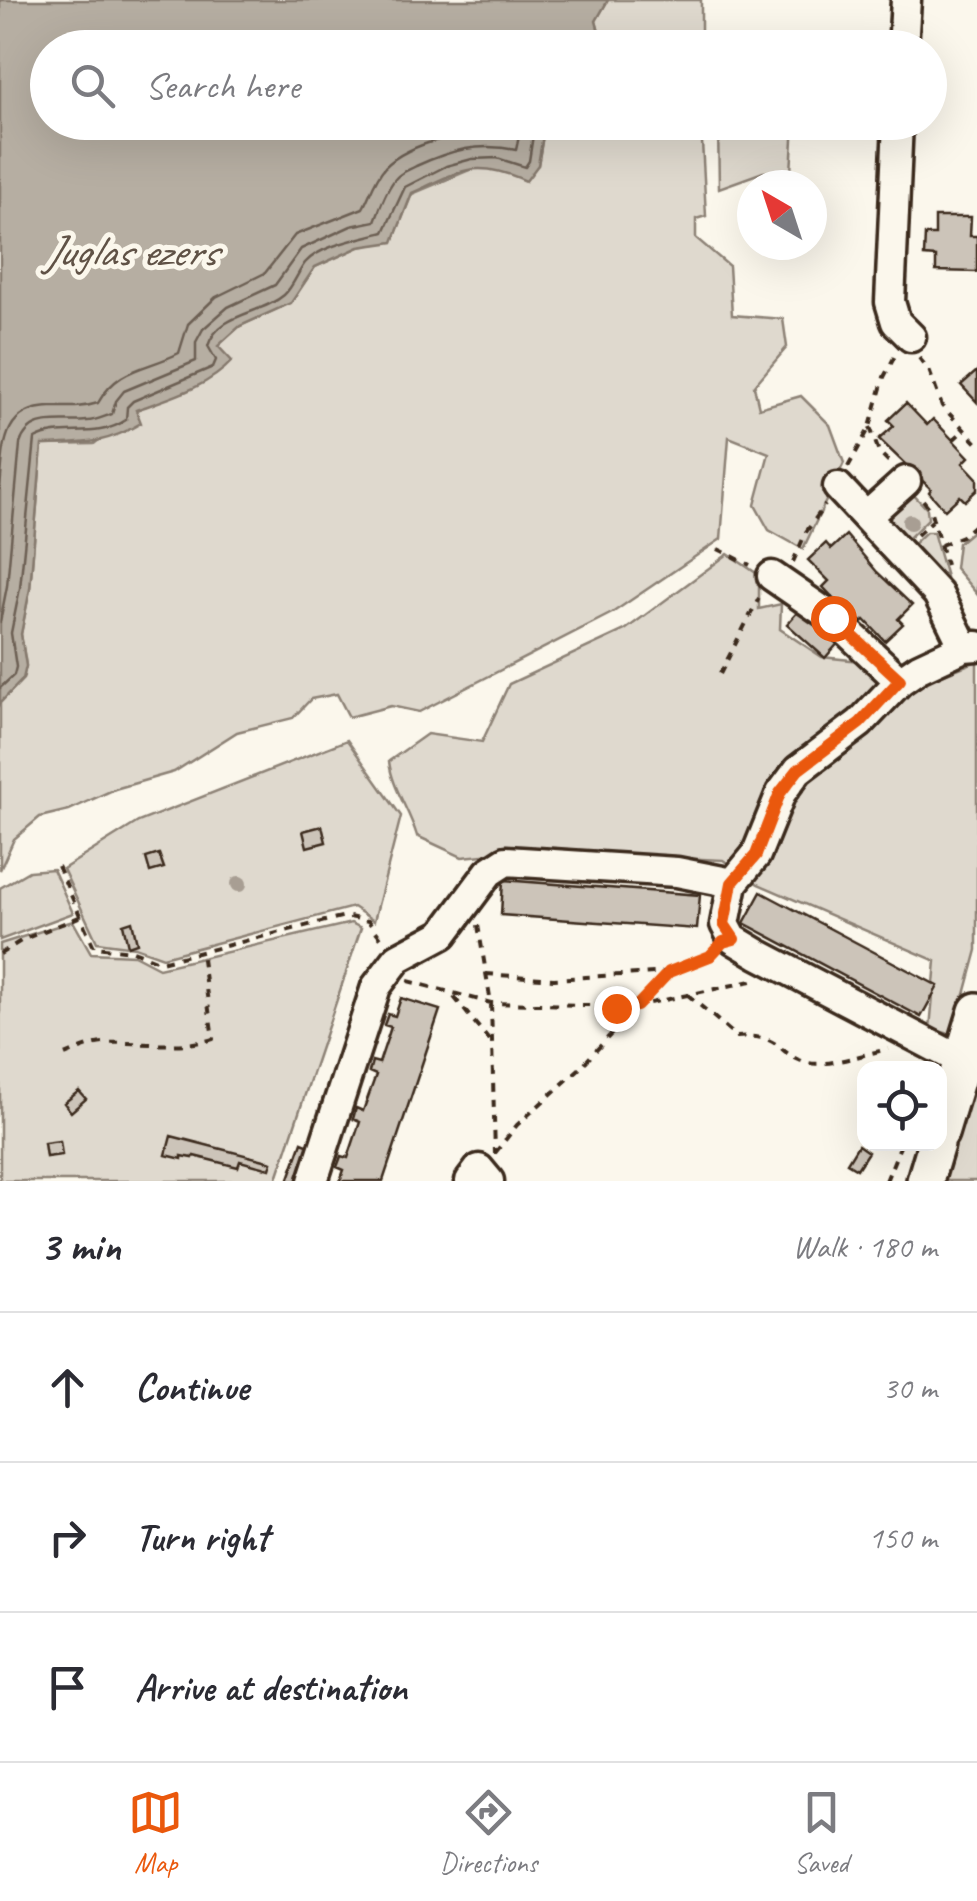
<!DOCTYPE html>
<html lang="en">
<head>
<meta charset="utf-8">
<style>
	:root { --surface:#fff; --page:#f7f7f7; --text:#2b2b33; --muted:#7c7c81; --line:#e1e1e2; --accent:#ea580c }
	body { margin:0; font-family:Caveat,sans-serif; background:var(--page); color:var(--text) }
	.controls { position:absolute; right:30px; bottom:30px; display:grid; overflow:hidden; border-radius:20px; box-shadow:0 10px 40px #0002 }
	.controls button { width:90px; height:90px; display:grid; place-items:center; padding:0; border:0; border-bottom:2px solid var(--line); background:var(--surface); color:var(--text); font:50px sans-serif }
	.compass { position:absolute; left:737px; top:170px; width:90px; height:90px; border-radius:50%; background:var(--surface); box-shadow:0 10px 40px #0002; rotate:321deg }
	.stop { position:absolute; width:30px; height:30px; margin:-22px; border:8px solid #ea580c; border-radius:50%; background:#fff }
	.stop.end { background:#ea580c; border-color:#fff; box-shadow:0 2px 10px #0008 }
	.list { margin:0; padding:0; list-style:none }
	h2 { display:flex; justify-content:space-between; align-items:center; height:130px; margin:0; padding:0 40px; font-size:42px }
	h2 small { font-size:32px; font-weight:400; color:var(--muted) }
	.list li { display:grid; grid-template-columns:65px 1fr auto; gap:30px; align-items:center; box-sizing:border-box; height:150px; padding:0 40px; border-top:2px solid var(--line) }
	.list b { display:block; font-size:38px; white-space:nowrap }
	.list em { font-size:32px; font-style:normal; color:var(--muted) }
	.icon { flex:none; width:55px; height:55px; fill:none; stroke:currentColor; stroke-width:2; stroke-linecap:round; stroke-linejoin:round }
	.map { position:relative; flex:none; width:977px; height:1181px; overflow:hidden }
	.search { position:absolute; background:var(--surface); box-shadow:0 10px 40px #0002; left:30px; right:30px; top:30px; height:110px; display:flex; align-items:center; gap:25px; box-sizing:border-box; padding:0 35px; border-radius:55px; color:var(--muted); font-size:38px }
	.sheet { height:580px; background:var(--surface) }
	nav { display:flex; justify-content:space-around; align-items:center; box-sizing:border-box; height:140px; border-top:2px solid var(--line); background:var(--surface); font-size:28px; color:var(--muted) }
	nav a { display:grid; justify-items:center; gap:5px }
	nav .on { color:var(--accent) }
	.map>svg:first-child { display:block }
	.green { fill:#dfd9ce; stroke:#8d8276; stroke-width:2.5 }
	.water { fill:#b6aea2; stroke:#85796d; stroke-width:2.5 }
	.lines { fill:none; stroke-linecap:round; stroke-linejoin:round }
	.shore { stroke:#6c5f53; stroke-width:2.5 }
	.building { fill:#ccc4b9; stroke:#3b2a1e; stroke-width:2.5 }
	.minor-casing { stroke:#3b2a1e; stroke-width:35 }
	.major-casing { stroke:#3b2a1e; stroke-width:42 }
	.path { stroke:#3b2a1e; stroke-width:4; stroke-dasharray:8 8; stroke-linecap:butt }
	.minor { stroke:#fbf7ec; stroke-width:28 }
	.major { stroke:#fbf7ec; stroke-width:35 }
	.tree { fill:#a89e93 }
	.route { stroke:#ea580c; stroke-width:12 }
	.labels { text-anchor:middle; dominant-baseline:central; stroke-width:10; stroke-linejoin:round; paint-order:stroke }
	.water-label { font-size:45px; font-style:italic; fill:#605246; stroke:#fbf7ec }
</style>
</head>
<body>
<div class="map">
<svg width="977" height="1181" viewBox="0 0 977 1181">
	<rect width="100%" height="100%" fill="#fbf7ec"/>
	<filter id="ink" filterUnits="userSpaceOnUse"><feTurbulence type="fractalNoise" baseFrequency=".01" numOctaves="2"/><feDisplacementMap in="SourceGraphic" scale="20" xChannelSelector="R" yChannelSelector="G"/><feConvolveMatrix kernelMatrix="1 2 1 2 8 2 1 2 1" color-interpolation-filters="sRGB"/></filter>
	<g filter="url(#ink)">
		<!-- green -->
		<path class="green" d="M608,0H701V47H603L596,21Z
			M545,123H701L706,216L696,219V238L729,266L732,315L783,319L787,347L754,386L759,408L801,396L830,425L844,463L803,549L769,530L755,505L769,453L729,437L721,539L612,613L419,712L391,706L349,717L337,694L311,699L293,718L237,732L174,772L115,789L69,810L40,817L14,839L0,870V703L23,679L26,666L21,634L30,589L42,445L94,444L135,410L186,391L217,346L240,326L290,303L315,267L359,247L393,241L412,194L474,168L538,165Z
			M718,123H794L791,172H763L719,188Z
			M908,489L927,509L928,519L905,542L880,516Z
			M977,527V594L955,568L958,543Z
			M926,532H933L946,577L947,590L909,548Z
			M728,554L759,575V609L781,604L780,629L822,657L860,661L896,693L977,661V950L954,1035L930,1029L936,961L758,884L723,860L527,851L462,857L417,836C409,809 392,788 389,761L427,734L482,742L509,684L625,630Z
			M347,740L401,816L374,921L353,907L163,957L135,947L97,942L63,869L138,822Z
			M53,869L73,913L0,940V888L29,871Z
			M73,921L91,953L134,955L159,968L351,923L361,928L276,1181H0V944Z
			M977,1046V1181H937Z"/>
		<!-- water -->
		<path class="water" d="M0,0H608L596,21L603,47L48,48V122L545,123L538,165L526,181C475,158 460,171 412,193L393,242L359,247L315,267L291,303L240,326L218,346L232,361C207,388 169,398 136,410L141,423C105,445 82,443 42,445L30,589L21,634L26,666L23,679L0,703Z"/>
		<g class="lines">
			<!-- shore -->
			<path class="shore" d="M0,489C4,450 0,408 51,407C67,407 83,408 98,403C118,367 146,370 179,353L188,324L216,297L265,273L295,235L363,208C370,195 375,178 385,167C411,141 468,131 503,131L507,122
				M0,622L7,586L20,444C30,413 61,424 87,421C95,421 103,417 112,414L116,401L124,391L196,361V342L203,329L228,307L275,285L301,249L351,226L375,221C380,208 386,189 396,178C401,172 409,170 416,166C451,150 479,142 516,150L522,122
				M0,688L14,675L16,667L11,633L20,588L35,439C62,424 95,441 126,420L127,407L133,401L213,367L216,360L208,346C219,312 261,315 284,295C293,287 298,272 305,263C320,245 363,238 384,232L405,187L446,166L472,159L497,158L525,167L529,161L535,122"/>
		</g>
		<!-- building -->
		<path class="building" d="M935,217H971L970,236H977V272L936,271V257L924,256L925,235H935Z
			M977,371V402L961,385Z
			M906,403L927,425L933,419L969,457L963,463L977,478V490L965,501L960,496L945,510L929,492L931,489L879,439L894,426L888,420Z
			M846,535L877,572L912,605L898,619L903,624L885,641L865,620L859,625L823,587L829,581L808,560L826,543L831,549Z
			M802,607L840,641L825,658L787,624Z
			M322,826L326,842L307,847L303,831Z
			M159,854L164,868L150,872L146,858Z
			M503,880L700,895L697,929L501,915Z
			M761,892L938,986L921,1017L744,923Z
			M132,921L137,943L128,946L123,924Z
			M401,998L440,1010L383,1181H340L344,1170L337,1167L340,1159L341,1156L348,1158L360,1122L353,1119L356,1108L363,1111L376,1075L369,1072L371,1065L372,1061L379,1063L391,1027L384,1025L388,1014L395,1016Z
			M79,1091L86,1099L71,1112L64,1103Z
			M171,1136L272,1162L270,1169L240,1161L238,1167L194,1156L193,1158L182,1156V1159L166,1155Z
			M60,1141L62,1155L46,1157L44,1143Z
			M302,1142L315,1147L304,1181H288Z
			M858,1145L868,1152L857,1169L847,1163Z"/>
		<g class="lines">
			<!-- minor casing -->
			<g class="minor-casing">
				<path id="minor" d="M903,48L906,0
					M898,122L890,302L896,322L911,337
					M838,487L938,594L964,647
					M866,517L906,481
					M772,576L833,618L900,681
					M962,1061L758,954L733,939L725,924L733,883L756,855L781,793L798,770L860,723L900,681L919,668L964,647L977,646
					M313,1181L376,987L398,958L443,934L489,872L506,861L677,872L733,883
					M470,1181L479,1169L489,1181"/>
			</g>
			<!-- major casing -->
			<g class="major-casing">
				<path id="major" d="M940,1133L977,1011
					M925,1181L936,1144"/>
			</g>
			<!-- path -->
			<path class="path" d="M919,358L929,370L942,406L977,443
				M870,427L879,452L889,462
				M953,440L964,430
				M848,467L870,427L884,377L897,352
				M923,500L930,509L946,565
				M917,535L932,521
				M941,545L962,536L977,523
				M718,549L750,565
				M793,562L806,532L825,505
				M720,674L759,598
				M58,866L94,947L133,951L161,962L345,916L368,921L382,939
				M478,925L491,1003L495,1154
				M715,950L710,956L669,972L637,1006L756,980
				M0,954L24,939L79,917
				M486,974L554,979L669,972
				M408,981L491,1003L635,1006
				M688,995L737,1037C784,1033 776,1056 809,1063C826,1067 869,1053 888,1049
				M454,997L492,1044
				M65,1055C77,1050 91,1044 103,1043C141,1041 176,1050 213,1039L201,952
				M495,1153L517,1125L579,1069L637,1006
				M886,1181L901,1144"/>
			<!-- minor -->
			<use href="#minor" class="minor"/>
			<!-- major -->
			<use href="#major" class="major"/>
		</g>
		<!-- trees -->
		<g class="tree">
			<circle cx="910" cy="522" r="8"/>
			<circle cx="239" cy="884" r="8"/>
		</g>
	</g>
	<g class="lines" filter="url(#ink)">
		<!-- route -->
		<path class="route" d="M616,1008L637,1006L669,972L710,956L723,942L734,939L724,924L732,883L756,855L780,793L798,770L860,723L900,680L833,618"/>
	</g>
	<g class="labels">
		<!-- water labels -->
		<g class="water-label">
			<text x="130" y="251">Juglas ezers</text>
		</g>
	</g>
</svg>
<div class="controls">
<button><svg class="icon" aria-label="locate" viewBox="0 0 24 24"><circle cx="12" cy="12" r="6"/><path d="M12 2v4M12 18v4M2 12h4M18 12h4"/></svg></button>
</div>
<svg class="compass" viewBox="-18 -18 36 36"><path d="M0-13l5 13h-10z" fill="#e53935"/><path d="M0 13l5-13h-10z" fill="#7c7c81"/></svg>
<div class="stop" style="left:833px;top:618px"></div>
<div class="stop end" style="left:616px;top:1008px"></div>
<div class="search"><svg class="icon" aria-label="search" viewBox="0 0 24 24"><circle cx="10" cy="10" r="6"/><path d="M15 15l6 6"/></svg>Search here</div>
</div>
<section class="sheet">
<h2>3 min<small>Walk · 180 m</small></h2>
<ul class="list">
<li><svg class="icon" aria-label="ahead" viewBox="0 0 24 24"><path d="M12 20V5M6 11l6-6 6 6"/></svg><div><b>Continue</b></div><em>30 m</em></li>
<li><svg class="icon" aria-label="right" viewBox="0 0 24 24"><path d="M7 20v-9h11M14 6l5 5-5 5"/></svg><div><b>Turn right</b></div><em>150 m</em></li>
<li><svg class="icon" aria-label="arrive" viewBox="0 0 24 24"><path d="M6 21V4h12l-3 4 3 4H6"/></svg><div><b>Arrive at destination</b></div></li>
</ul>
</section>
<nav>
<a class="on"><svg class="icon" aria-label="map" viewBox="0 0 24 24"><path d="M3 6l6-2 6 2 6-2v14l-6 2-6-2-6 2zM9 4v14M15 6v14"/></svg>Map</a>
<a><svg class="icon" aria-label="directions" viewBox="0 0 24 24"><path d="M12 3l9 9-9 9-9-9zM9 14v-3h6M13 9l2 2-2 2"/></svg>Directions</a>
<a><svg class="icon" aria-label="saved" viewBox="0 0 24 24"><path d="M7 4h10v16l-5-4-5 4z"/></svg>Saved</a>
</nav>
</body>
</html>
